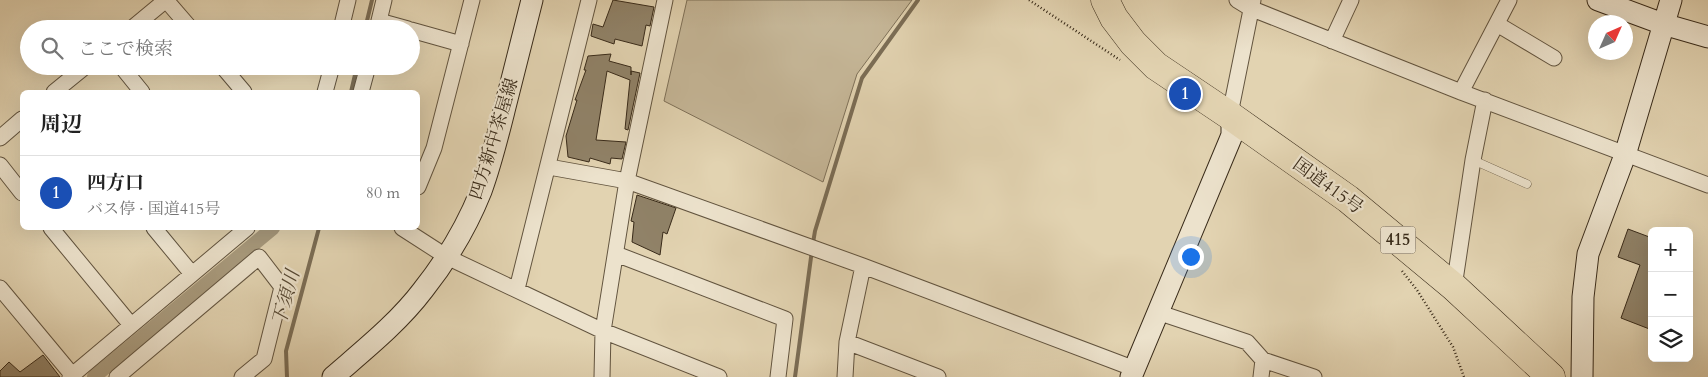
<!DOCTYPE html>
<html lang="ja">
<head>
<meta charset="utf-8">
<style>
	:root { --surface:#fff; --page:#f6f6f6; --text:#222; --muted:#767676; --line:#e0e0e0; --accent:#b45309 }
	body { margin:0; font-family:Cardo,"Noto Serif JP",serif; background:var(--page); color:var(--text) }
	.controls { position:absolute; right:15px; bottom:15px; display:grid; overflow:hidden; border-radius:8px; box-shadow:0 5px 20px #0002 }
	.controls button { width:45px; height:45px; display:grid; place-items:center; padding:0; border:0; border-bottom:1px solid var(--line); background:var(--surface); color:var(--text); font:25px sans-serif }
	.compass { position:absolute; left:1588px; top:15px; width:45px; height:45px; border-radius:50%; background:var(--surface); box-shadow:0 5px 20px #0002; rotate:45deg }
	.you { position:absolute; left:1190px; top:256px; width:18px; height:18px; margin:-12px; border:4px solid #fff; border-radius:50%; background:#1a73e8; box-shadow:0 0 0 8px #1a73e833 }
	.badge { display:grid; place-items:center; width:32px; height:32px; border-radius:50%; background:var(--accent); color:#fff; font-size:16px; font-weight:700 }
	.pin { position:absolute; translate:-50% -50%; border:2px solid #fff; box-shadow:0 1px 5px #0006 }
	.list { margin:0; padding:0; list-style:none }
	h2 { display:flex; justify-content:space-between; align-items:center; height:65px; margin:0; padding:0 20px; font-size:21px }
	h2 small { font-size:16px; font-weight:400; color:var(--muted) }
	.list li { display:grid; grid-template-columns:32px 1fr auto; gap:15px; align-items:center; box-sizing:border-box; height:75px; padding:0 20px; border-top:1px solid var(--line) }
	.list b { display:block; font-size:19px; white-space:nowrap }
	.list p { margin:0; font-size:16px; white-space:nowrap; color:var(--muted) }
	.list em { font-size:16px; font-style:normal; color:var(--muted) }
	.icon { flex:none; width:28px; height:28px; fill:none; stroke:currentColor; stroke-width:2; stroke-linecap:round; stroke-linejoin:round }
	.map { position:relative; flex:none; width:1708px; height:377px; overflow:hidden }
	.search { position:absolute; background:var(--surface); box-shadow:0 5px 20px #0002; left:20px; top:20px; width:400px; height:55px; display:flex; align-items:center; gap:12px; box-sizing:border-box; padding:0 18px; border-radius:28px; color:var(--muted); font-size:19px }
	.panel { position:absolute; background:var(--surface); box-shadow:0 5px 20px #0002; left:20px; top:90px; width:400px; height:140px; border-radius:8px }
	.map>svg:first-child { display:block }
	.green { fill:#c5b697; stroke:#7e7058 }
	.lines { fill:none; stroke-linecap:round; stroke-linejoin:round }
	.stream { stroke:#7b6d55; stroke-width:4 }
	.canal { stroke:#a89a7d; stroke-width:14 }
	.building { fill:#908268; stroke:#382a19 }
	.lane-casing { stroke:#62543f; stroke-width:9 }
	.street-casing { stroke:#62543f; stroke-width:17 }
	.secondary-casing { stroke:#382a19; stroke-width:23 }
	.highway-casing { stroke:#382a19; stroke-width:29 }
	.path { stroke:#382a19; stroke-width:2.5; stroke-dasharray:1 2.5; stroke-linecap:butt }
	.lane { stroke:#ece2cc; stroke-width:8 }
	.street { stroke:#ece2cc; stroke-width:15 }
	.secondary { stroke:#ece2cc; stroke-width:21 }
	.highway { stroke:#e2d3b1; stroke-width:28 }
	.labels { text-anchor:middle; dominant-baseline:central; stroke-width:4.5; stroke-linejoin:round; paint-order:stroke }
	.shield { fill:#ece2cc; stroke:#6e614f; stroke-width:1 }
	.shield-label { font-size:16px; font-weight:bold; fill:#382a19 }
	.street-label { font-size:18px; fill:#382a19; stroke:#ece2cc }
	.water-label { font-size:19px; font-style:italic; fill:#544632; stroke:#ece2cc }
</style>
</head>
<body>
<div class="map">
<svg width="1708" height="377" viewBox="0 0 1708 377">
	<rect width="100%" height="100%" fill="#e2d3b1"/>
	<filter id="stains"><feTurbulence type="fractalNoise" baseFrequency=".004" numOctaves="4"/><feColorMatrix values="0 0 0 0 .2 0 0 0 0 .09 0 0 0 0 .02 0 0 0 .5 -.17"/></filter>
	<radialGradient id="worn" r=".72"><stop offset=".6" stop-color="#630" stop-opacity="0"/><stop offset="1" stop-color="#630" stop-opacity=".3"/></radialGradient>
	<!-- green -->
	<path class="green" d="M687,0H912L857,74L823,182L664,101Z"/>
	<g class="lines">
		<!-- stream -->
		<path class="stream" d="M365,29L372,0
			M351,92L357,66
			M813,243L815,231L862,78L918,0
			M287,377L286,351L319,228
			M795,377L812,250"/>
		<!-- canal -->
		<path class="canal" d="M94,377L273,228"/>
	</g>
	<!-- building -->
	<path class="building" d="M613,0L654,7L650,26L646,25L642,46L615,39L614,44L591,36L593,24L603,27Z
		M611,54L609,61L631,67V75V71L640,73L628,130L625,129L630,80L607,71L596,140L626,142L622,159L611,158L610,164L590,158L589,162L568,157L566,136L577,100H575L586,70H584L588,56Z
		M637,195L676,208L667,234L663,232L660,255L632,242L634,222L631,221Z
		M1628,229L1652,238V330L1621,318L1640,265L1618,257Z
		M43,355L60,377H0V371L9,362L20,372Z"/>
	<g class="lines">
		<!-- lane casing -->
		<g class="lane-casing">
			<path id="lane" d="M1473,160L1527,184"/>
		</g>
		<!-- street casing -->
		<g class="street-casing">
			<path id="street" d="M166,0L191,29
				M1237,0L1250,8L1461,92L1708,185
				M379,21L408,29
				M1497,24L1554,58
				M131,29L166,0
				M341,29L348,0
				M377,29L384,0
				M411,30L461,44
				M1332,41L1351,0
				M121,66L142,92
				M222,66L244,92
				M54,92L86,66
				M325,92L332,66
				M361,92L368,66
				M1461,92L1509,0
				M1232,117V104L1253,0
				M0,138L22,119
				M0,165L22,193
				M549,167L627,181L863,266L1135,369
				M418,187L434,148L472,0
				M51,228L131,325
				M154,228L192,274
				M402,228L447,257L603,331L719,377
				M616,254L785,319L778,377
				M1454,287L1473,160L1485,100
				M0,288L74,377
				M517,289L589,0
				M1157,312L1247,342L1263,360L1314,377
				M847,342L938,377
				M70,377L247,228
				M117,377L259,257L282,287L264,359L242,377
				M602,377L603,331L627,181L665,0
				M845,377L847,342L863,266
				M1261,377L1263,360"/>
		</g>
		<!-- secondary casing -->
		<g class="secondary-casing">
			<path id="secondary" d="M1598,0L1663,24L1708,37
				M333,377C364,350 398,323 423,290C446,261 467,226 481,191C491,164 498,135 505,107C514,72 523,36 532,0
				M1131,377L1230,140L1232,135V117
				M1582,377L1583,297L1588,254L1625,155L1671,0"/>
		</g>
		<!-- highway casing -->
		<g class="highway-casing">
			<path id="highway" d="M1105,0L1114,18L1133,43L1156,66L1232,117L1348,199L1454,287L1551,377"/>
		</g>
		<!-- path -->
		<path class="path" d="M1029,0L1120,60
			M1402,271L1417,290L1453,347L1464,377"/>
		<!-- lane -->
		<use href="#lane" class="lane"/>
		<!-- street -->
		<use href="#street" class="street"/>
		<!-- secondary -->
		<use href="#secondary" class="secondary"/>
		<!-- highway -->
		<use href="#highway" class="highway"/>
	</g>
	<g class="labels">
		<!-- shield labels -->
		<rect class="shield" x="1380.5" y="226.5" width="35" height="27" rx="4"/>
		<g class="shield-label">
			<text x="1398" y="240">415</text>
		</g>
		<!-- street labels -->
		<g class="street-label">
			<text transform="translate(494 139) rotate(-73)">四方新中茶屋線</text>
			<text transform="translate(1328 186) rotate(36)">国道415号</text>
		</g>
		<!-- water labels -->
		<g class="water-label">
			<text transform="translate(286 298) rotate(-75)">下須川</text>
		</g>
	</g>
	<rect width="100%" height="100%" filter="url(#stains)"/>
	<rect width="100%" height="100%" fill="url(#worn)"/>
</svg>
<div class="controls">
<button>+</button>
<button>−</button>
<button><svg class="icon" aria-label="layers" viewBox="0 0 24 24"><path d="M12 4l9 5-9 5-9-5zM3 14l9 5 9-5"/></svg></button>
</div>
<svg class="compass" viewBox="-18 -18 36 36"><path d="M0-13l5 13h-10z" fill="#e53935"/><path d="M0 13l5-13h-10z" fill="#767676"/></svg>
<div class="you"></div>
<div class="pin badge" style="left:1185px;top:94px;background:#1a4fb4">1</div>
<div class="search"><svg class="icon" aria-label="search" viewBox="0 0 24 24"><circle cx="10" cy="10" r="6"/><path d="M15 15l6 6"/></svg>ここで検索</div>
<section class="panel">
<h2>周辺<small></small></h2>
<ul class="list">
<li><span class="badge" style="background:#1a4fb4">1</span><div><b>四方口</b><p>バス停 · 国道415号</p></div><em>80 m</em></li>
</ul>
</section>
</div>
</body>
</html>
